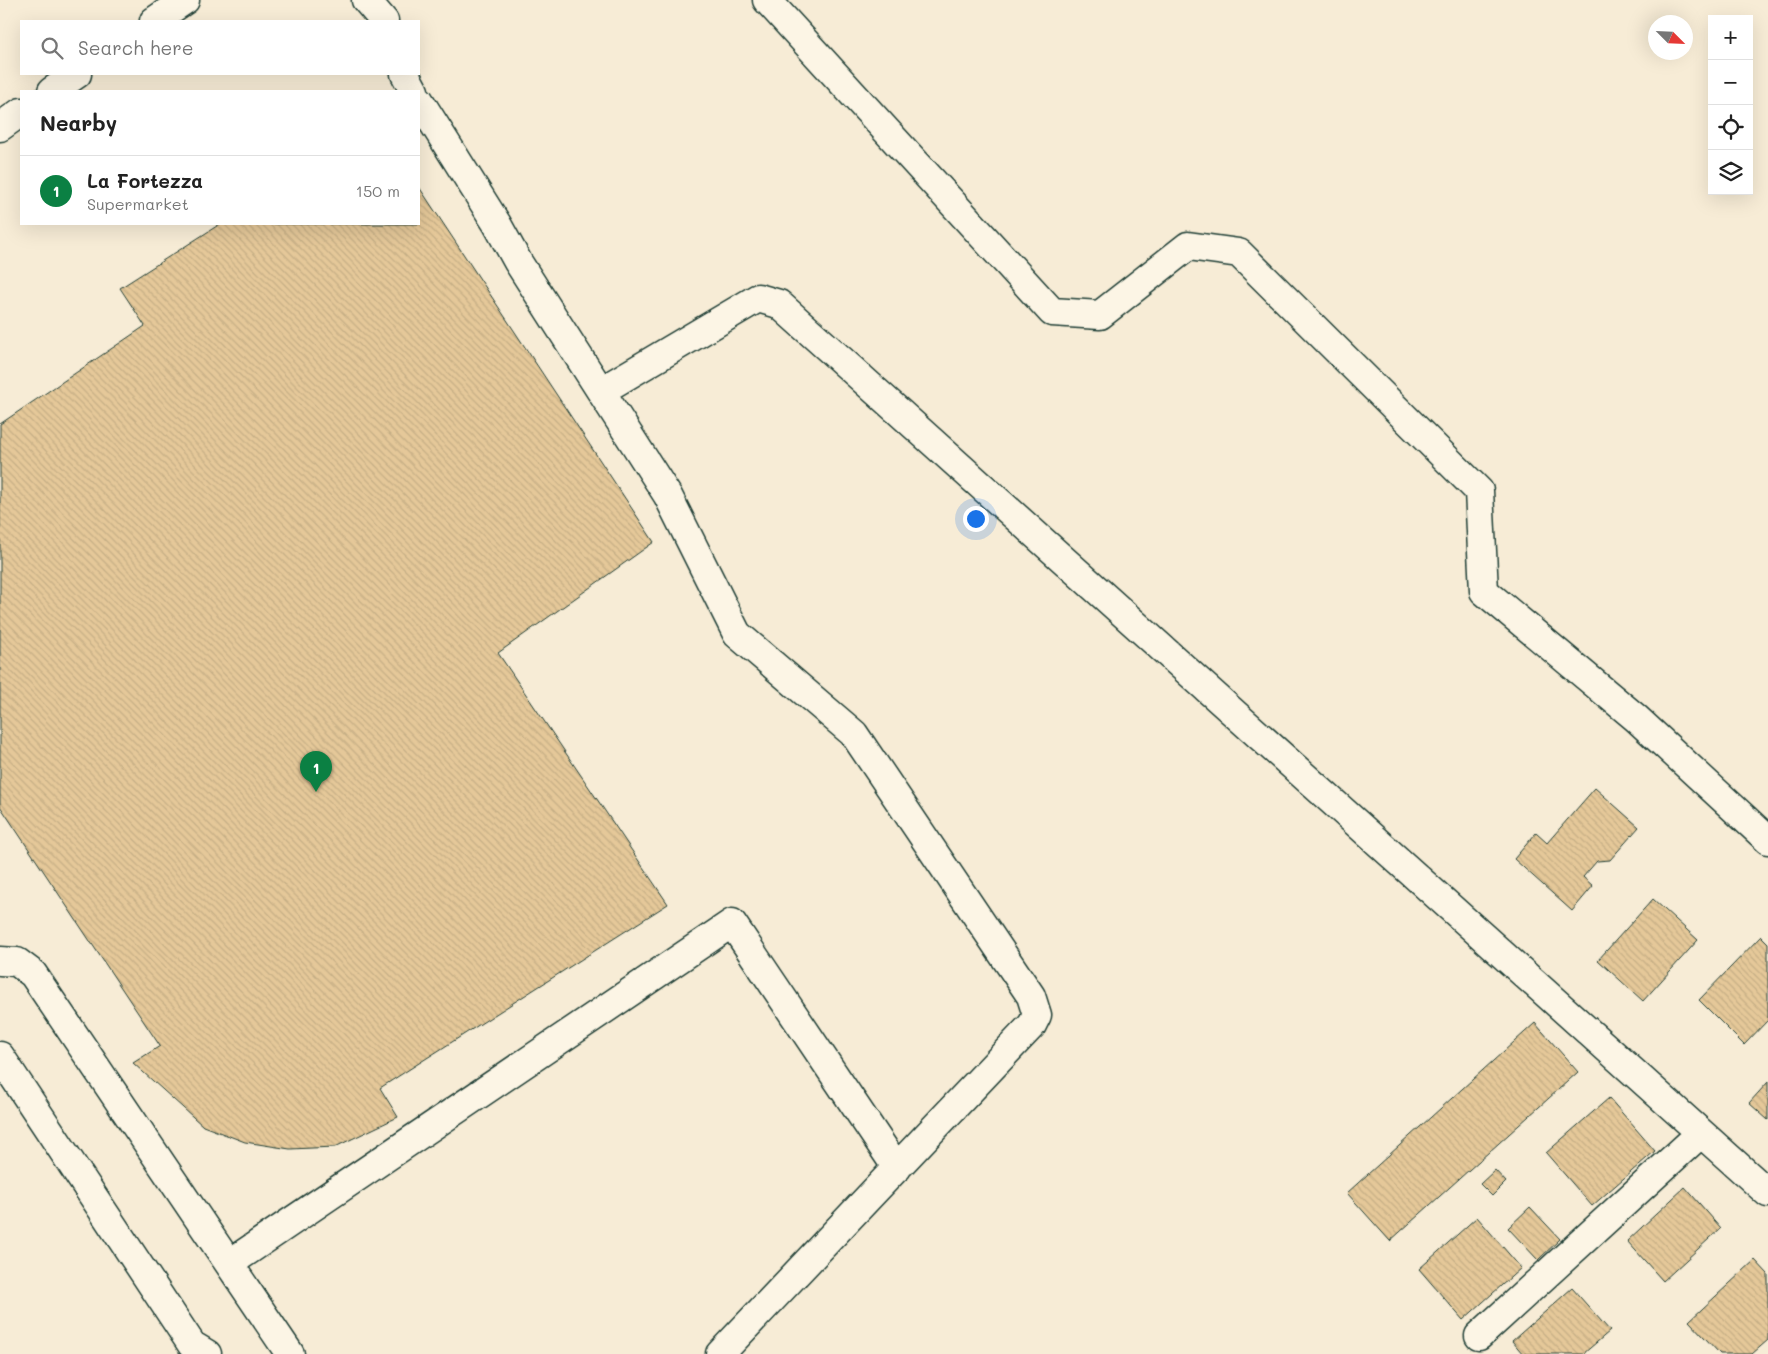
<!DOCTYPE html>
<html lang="en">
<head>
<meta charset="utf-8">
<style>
	:root { --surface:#fff; --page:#f2f2f2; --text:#222; --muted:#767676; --line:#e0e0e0; --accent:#0b8043 }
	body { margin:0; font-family:Mali,sans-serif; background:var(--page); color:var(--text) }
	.controls { position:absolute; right:15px; top:15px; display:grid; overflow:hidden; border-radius:0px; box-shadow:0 5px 20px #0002 }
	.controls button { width:45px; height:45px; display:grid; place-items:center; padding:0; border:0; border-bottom:1px solid var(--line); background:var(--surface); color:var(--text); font:25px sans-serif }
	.compass { position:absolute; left:1648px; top:15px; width:45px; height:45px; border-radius:50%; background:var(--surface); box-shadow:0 5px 20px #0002; rotate:114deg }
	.you { position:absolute; left:975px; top:518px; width:18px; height:18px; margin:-12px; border:4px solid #fff; border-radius:50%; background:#1a73e8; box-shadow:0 0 0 8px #1a73e833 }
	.badge { display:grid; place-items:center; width:32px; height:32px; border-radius:50%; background:var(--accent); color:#fff; font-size:16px; font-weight:700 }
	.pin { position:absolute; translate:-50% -41px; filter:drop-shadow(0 1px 2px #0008) }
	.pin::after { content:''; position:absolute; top:26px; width:18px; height:15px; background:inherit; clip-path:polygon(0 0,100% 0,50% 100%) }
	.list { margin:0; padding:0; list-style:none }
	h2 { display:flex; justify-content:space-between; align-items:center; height:65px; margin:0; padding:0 20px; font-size:21px }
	h2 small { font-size:16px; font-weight:400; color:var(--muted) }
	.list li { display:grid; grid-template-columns:32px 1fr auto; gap:15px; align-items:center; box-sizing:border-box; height:70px; padding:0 20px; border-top:1px solid var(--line) }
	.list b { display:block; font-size:19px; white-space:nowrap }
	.list p { margin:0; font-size:16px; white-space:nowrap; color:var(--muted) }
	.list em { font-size:16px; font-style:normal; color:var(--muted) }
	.icon { flex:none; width:28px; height:28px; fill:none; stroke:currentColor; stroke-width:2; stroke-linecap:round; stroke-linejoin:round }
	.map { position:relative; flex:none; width:1768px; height:1354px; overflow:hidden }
	.search { position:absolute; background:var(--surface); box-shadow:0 5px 20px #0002; left:20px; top:20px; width:400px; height:55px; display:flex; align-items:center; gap:12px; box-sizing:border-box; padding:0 18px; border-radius:0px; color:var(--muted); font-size:19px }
	.panel { position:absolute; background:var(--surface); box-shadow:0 5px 20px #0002; left:20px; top:90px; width:400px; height:135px; border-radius:0px }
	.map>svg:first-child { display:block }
	.building { fill:url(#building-back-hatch); stroke:#1f3d34 }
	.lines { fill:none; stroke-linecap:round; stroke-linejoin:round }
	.minor-casing { stroke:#1f3d34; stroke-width:31 }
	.minor { stroke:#fcf5e5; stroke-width:28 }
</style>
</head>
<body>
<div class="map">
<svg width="1768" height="1354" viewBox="0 0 1768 1354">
	<defs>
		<pattern id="building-back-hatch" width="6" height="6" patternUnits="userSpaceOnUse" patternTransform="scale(1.25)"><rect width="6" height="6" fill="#e5c899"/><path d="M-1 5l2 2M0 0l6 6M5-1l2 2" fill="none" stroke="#c4ad84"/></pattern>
	</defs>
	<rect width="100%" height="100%" fill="#f7ecd6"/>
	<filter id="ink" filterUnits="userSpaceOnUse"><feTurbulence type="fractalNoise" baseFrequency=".02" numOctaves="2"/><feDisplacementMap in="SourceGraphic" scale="10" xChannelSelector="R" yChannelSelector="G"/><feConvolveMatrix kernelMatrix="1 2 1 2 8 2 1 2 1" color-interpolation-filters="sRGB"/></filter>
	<g filter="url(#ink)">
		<!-- building -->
		<path class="building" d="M419,187L654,542L498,653L668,904L380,1088L398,1117L335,1147L290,1149L245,1142L203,1126L133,1063L160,1046L0,806V424L145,326L120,288L220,224H419Z
			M1595,788L1639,827L1610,860L1597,861L1583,877L1593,886L1572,911L1514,859L1536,833L1547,843Z
			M1653,899L1698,940L1643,1001L1598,960Z
			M1761,936L1768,943V1020L1744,1045L1699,1000Z
			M1535,1023L1578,1072L1390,1241L1347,1193Z
			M1768,1082V1120L1749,1103Z
			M1609,1098L1655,1151L1592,1206L1546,1153Z
			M1495,1170L1506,1182L1492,1196L1480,1184Z
			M1685,1187L1721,1228L1663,1281L1627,1241Z
			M1530,1207L1560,1239L1538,1260L1508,1228Z
			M1477,1217L1521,1268L1463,1320L1419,1269Z
			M1755,1260L1768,1274V1340L1752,1354H1720L1689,1321Z
			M1572,1288L1610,1331L1583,1354H1523L1512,1341Z"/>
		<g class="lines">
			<!-- minor casing -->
			<g class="minor-casing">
				<path id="minor" d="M366,0L384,21
					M767,0L1052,312L1100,315L1188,246L1239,253L1479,491L1484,591L1636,718L1768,840
					M154,21L185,0
					M405,74L414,91
					M52,91L77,74
					M419,100L497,224L518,262L668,496L737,634L854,734L1031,996L1037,1015L1032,1025L720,1354
					M0,127L21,112
					M601,391L758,298L779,304L1768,1193
					M0,961L17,962L33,974L290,1354
					M0,1056L192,1345L207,1354
					M230,1263L732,923L897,1168
					M1479,1336L1701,1133"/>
			</g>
			<!-- minor -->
			<use href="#minor" class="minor"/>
		</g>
	</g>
</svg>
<div class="controls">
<button>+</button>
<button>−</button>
<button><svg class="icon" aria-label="locate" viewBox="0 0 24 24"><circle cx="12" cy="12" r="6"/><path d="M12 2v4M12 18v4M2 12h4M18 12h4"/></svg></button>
<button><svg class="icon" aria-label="layers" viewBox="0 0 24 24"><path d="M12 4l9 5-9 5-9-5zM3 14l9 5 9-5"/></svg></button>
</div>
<svg class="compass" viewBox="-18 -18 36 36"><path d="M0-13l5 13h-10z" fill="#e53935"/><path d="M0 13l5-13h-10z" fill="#767676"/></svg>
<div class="you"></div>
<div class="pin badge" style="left:316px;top:792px">1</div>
<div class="search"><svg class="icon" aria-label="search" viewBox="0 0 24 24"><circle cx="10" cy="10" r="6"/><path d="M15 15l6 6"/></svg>Search here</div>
<section class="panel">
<h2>Nearby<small></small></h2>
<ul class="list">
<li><span class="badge">1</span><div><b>La Fortezza</b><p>Supermarket</p></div><em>150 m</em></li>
</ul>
</section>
</div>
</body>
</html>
